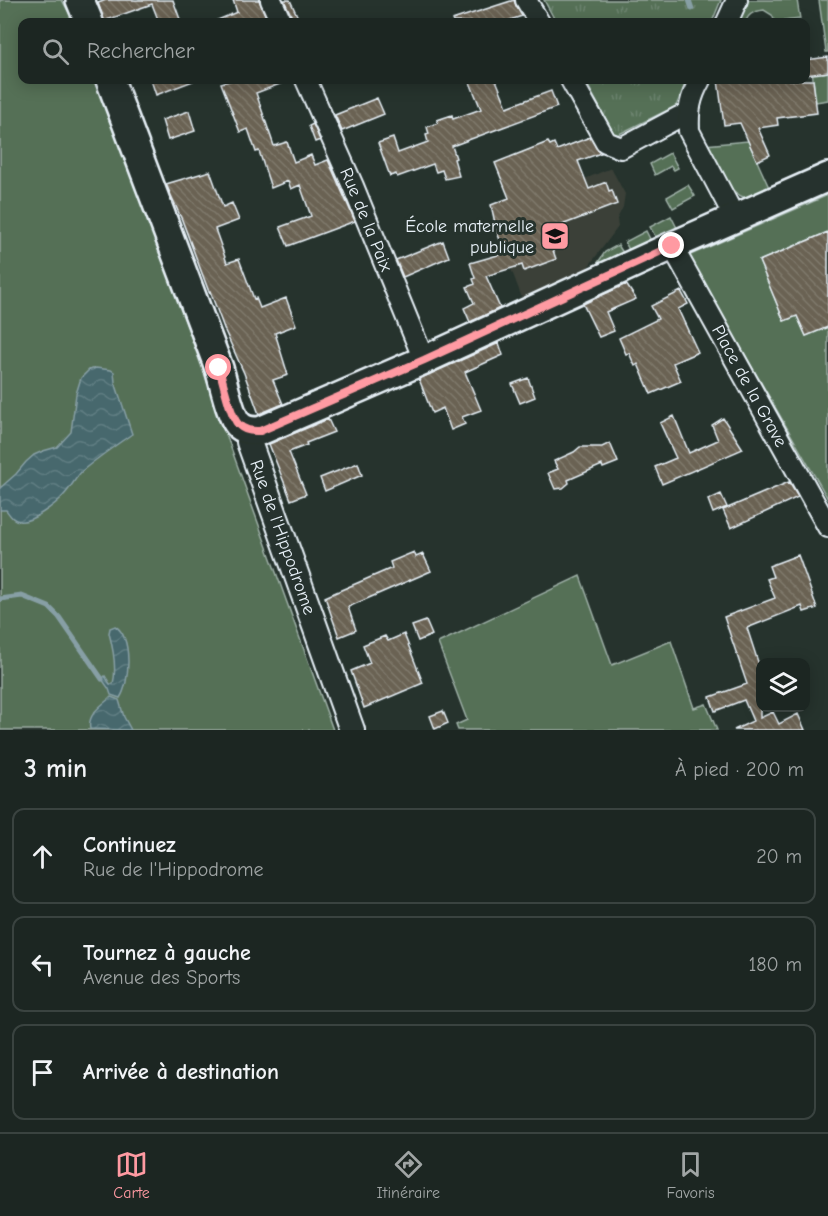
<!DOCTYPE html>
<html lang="fr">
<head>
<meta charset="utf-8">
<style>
	:root { --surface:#1c2622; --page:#252e2a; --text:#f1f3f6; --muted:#a0a5a5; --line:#3a4340; --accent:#ff9aa2 }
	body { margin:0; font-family:"Comic Neue",sans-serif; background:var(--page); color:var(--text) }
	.controls { position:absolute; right:18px; bottom:18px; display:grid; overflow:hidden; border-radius:12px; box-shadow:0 3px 15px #0003 }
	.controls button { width:54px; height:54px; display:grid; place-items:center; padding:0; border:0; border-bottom:2px solid var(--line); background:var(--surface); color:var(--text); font:30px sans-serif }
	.stop { position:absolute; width:18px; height:18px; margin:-14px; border:4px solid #ff9aa2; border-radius:50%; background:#fff }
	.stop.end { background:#ff9aa2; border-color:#fff; box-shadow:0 2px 6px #0008 }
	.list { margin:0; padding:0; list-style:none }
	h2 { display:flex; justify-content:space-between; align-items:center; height:78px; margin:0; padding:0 24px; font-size:26px }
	h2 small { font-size:20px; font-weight:400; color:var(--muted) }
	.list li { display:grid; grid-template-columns:39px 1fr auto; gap:18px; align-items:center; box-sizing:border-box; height:96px; margin:0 12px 12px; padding:0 12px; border:2px solid var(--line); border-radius:12px }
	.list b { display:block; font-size:22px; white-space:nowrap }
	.list p { margin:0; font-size:20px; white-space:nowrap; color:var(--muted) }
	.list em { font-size:20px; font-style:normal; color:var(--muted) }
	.icon { flex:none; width:33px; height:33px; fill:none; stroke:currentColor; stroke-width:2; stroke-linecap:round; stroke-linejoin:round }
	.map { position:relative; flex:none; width:828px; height:730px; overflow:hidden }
	.search { position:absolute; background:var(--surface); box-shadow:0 3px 15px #0003; left:18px; right:18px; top:18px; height:66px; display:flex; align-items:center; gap:15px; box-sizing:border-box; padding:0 21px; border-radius:12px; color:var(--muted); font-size:22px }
	.sheet { height:402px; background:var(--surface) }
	nav { display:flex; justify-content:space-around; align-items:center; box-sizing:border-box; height:84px; border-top:2px solid var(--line); background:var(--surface); font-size:16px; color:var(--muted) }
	nav a { display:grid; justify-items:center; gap:3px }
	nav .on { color:var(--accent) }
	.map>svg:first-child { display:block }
	.built { fill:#3a4138 }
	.grass { fill:#546f56; stroke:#9eb0a7; stroke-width:1.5 }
	.park { fill:url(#park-tufts); stroke:#9eb0a7; stroke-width:1.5 }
	.water { fill:url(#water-waves); stroke:#879fa5; stroke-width:1.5 }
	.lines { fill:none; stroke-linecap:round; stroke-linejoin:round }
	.stream { stroke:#879fa5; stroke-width:5 }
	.building { fill:url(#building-back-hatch); stroke:#e8f1f8; stroke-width:1.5 }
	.minor-casing { stroke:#e8f1f8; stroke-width:24 }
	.tertiary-casing { stroke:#e8f1f8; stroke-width:28 }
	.secondary-casing { stroke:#e8f1f8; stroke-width:32 }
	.minor { stroke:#26332d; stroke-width:20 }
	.tertiary { stroke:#26332d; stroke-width:24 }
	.secondary { stroke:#26332d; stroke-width:27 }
	.route { stroke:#ff9aa2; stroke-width:8 }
	.labels { text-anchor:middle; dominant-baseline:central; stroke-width:6; stroke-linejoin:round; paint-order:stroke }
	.street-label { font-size:18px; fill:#e8f1f8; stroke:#26332d }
	.poi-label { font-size:18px; fill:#e8f1f8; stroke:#26332d; text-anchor:end }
</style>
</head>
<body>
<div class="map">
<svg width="828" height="730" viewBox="0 0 828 730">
	<defs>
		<pattern id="park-tufts" width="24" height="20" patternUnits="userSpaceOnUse" patternTransform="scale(1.5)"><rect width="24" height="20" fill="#546f56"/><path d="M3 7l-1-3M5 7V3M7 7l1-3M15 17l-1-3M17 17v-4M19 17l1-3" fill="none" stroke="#6d846f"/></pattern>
		<pattern id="water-waves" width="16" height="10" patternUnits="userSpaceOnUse" patternTransform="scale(1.5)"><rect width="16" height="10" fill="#46686d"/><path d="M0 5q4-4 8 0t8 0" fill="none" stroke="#617e83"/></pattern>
		<pattern id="building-back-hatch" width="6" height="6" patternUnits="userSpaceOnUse" patternTransform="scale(1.5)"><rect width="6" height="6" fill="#6a6253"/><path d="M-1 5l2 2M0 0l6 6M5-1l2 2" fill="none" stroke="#7f796c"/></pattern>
	</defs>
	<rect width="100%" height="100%" fill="#26332d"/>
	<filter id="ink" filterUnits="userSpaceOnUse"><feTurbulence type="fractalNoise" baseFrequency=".0167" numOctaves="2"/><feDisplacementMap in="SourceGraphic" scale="12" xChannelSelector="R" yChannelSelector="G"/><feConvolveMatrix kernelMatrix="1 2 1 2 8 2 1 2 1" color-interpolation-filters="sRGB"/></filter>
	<g filter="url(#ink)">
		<!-- built -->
		<path class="built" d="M611,168L625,194L623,207L617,219L618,227L582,275L525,306L492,218Z"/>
		<!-- grass -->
		<path class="grass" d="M0,0H62L74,22H22V80H98L333,730H0Z
			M748,0H797L800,19L775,22L772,15L764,10C756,11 747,14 746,22H738Z
			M819,0H828V52H826Z
			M822,69L823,73L828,72V100L816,102L812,70Z
			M748,141L771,192C766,195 759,199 753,199C728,199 715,163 705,145Z
			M670,153L678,168L674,170L671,166L655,175L650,164Z
			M688,185L695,196L673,208L667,197Z
			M828,195V232L759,261L784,321L797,316L806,336L828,327V499L688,256Z
			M671,216L678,230L658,241L650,227Z
			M646,231L652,243L631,254L625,242Z
			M618,245L625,256L593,270L605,252Z
			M580,576L612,665L671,641L694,708L706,704L717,730H458L456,725L467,720L438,643Z"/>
		<!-- park -->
		<path class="park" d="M544,0H721L712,22H556Z
			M585,80H687L676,106L615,136Z"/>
		<!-- water -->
		<path class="water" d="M96,368L111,370L114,372L115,382L132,434C116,445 99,457 83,470C75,478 71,488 63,496C56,504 31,523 20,521C13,521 10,515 6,510H0V488L16,474L26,462L34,455L43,451L57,447L71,432L76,394L81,378L89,370Z
			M115,626C133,637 130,683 120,698L111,695L109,689L102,679L105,676L110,684H113C117,668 113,648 109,633L110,628Z
			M111,697L119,700L124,717L131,730L90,729C87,714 101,706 111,697Z"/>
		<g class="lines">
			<!-- stream -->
			<path class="stream" d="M689,0L692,9
				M0,599L22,596L49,607L59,617L102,679"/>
		</g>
		<!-- building -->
		<path class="building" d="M106,0H173L181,22H159L152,4L104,21L98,3Z
			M233,0H259L268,22H213L237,12Z
			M284,0H290L300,22H293L292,17Z
			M514,0L516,6L522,16L504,22H453L452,20Z
			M828,57V72L806,75V60Z
			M151,80H193V81L156,95Z
			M233,80H288V81L256,93L274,146L287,142L294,162L311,155L315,165L328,160L355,221L288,246L280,227L311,216L300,185L291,189L288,181L271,188L259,151L256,152L248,129L240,132L221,83Z
			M469,80H496L507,107L551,91L557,107L452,146L456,158L454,159L459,176L445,179L442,170L436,172L433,164L397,177L396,174L390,176L378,143L393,138L398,153L428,142L426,135L429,134L427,127L438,123L437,120L452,115L453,119L481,109Z
			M718,80H813L817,113L777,118L778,125L758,128L770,155L757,161L740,123L724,125Z
			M377,98L384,114L342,131L335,115Z
			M189,111L195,131L168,140L162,120Z
			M313,124L320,140L315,142L309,126Z
			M590,137L596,148L601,153L578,161L589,189L606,182L609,191L612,190L617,204L546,231L556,259L524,271L522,265L486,276L500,308L470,322L464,308L474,303L467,287L475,284L473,279L475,278L470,263L505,253L497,232L491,205L509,198L495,163L548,142L550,145L554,143L557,150Z
			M210,171L223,207L232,203L239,220L215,229L227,263L239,259L254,299L256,298L260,308L286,298L296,325L275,333L288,375L273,380L283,404L259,414L244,373L225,331L210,291L209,292L182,220L166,184Z
			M828,232V327L806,336L797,316L784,321L759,261Z
			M443,241L449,257L403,277L396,260Z
			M626,284L636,299L606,312L614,331L599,337L583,304Z
			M681,291L688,304L678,309L698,352L673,363L681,381L651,394L638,364L635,366L629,353L626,354L619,338L658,319L651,306Z
			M499,343L503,355L465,372L481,410L462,417L465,424L451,430L443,408L432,413L419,379Z
			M528,378L535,397L520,403L512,384Z
			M674,416L689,453L718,440L712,425L723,418L743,449L662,484L655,467L676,458L660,423Z
			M328,419L334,432L306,443L307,445L289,452L306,494L291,500L269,444Z
			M610,443L618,462L603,468L602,465L568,480L569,483L563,488L555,489L548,473L558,469L554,461L574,452L580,447H602Z
			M358,463L362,475L325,491L320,478Z
			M789,482L798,497L731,528L723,510Z
			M721,494L727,507L713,513L708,500Z
			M414,552L416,557L423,554L431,571L348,607L356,630L339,637L325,597L392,568L390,562Z
			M798,555L817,608L804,612L802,606L747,628L760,668V718L773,712L779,724L798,714L805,730H734L753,721L744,700L715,711L710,697L747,684L724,617L775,598L767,579L773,577L769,566Z
			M426,621L432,635L418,641L412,626Z
			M404,634L423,683L364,708L351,671L370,663L363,645L385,636L388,641Z
			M443,711L448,723L435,729L430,716Z"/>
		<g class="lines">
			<!-- minor casing -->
			<g class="minor-casing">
				<g id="minor">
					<path d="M271,0L281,22"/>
					<path d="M526,0L539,22"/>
					<path d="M727,22L737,0"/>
					<path id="s1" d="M306,80L353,186L424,360"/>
					<path d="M571,80L606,142L621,148L679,117H688"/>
					<path d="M700,80C690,98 688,110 689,131L735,218"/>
					<path id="s2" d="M672,246L828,527"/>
				</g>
			</g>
			<!-- tertiary casing -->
			<g class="tertiary-casing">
				<g id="tertiary">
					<path id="s3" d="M250,431L249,442L352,730"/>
				</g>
			</g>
			<!-- secondary casing -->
			<g class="secondary-casing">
				<path id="secondary" d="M80,0L89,22
					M110,80L219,368C223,381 230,415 238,424C244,431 252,431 260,431L424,360L672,246L828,177"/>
			</g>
			<!-- minor -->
			<use href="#minor" class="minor"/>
			<!-- tertiary -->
			<use href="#tertiary" class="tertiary"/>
			<!-- secondary -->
			<use href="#secondary" class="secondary"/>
		</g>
	</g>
	<g class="lines" filter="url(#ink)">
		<!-- route -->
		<path class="route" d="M219,368C223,381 230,415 238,424C244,431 252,431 260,431L424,360L672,246"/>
	</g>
	<!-- icons -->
	<defs>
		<g id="school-square" transform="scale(1.5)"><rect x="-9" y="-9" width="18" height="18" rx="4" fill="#ff9aa2" stroke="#26332d"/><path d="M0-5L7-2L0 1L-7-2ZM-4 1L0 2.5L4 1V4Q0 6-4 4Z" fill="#111"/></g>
	</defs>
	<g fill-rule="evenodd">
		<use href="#school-square" x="555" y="236"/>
	</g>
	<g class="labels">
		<!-- street labels -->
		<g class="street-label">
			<text stroke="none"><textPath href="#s1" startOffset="152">Rue de la Paix</textPath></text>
			<text stroke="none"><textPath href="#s2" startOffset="160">Place de la Grave</textPath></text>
			<text stroke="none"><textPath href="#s3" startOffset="112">Rue de l'Hippodrome</textPath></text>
		</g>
		<!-- poi labels -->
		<g class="poi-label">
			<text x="534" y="226">École maternelle<tspan x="534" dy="21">publique</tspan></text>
		</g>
	</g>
</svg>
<div class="controls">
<button><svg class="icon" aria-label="layers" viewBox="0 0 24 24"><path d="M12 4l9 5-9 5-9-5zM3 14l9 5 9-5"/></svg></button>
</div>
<div class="stop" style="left:219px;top:368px"></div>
<div class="stop end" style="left:672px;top:246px"></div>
<div class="search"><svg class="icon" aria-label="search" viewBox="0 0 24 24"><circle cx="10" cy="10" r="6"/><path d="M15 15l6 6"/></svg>Rechercher</div>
</div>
<section class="sheet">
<h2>3 min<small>À pied · 200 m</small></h2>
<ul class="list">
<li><svg class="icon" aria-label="ahead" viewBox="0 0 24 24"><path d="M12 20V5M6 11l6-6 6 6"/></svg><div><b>Continuez</b><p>Rue de l'Hippodrome</p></div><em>20 m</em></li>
<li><svg class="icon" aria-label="left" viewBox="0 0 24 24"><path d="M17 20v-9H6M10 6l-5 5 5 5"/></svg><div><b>Tournez à gauche</b><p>Avenue des Sports</p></div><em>180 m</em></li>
<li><svg class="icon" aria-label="arrive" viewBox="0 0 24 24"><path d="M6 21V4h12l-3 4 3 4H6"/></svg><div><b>Arrivée à destination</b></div></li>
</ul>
</section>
<nav>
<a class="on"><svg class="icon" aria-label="map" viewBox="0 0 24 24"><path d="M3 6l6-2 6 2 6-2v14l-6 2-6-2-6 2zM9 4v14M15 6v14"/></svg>Carte</a>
<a><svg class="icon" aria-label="directions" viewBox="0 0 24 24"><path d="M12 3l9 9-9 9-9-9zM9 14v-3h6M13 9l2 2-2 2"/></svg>Itinéraire</a>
<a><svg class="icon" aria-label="saved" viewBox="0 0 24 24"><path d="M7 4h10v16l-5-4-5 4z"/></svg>Favoris</a>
</nav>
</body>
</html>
